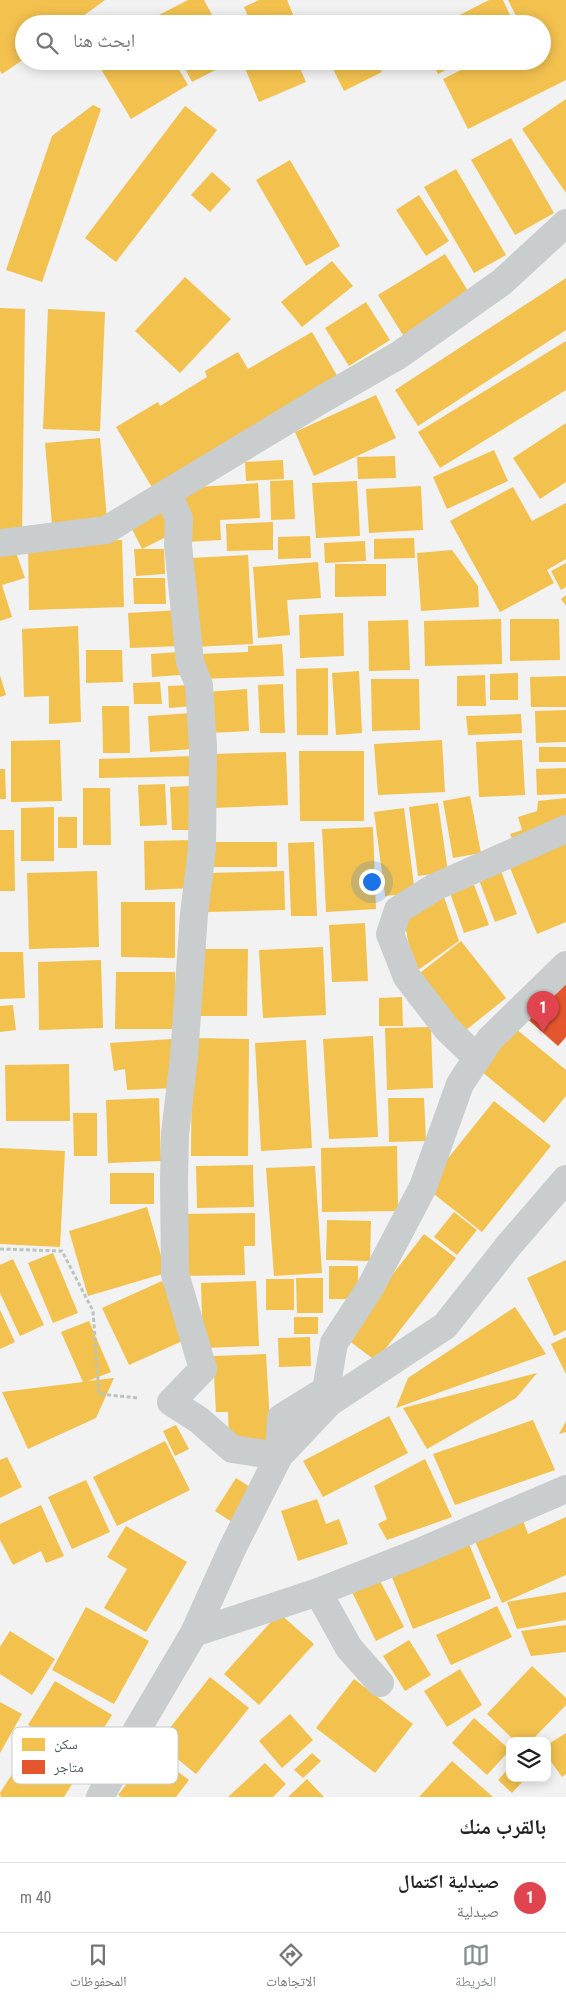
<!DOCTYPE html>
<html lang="ar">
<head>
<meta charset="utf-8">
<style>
	:root { --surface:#fff; --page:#f2f2f2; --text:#222; --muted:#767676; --line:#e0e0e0; --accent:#858f91 }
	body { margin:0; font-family:"Roboto Condensed","Noto Naskh Arabic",sans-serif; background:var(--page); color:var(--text); direction:rtl }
	.controls { position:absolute; right:15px; bottom:15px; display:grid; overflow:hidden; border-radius:10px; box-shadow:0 2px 12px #0003 }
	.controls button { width:45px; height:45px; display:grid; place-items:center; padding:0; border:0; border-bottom:1px solid var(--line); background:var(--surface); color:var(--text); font:25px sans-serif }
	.you { position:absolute; left:371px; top:881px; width:18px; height:18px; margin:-12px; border:4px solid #fff; border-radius:50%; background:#1a73e8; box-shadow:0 0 0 8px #1a73e833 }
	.badge { display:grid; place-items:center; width:32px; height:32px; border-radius:50%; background:var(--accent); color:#fff; font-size:16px; font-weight:700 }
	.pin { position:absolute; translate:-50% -41px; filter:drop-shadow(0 1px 2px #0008) }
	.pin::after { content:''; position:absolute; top:26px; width:18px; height:15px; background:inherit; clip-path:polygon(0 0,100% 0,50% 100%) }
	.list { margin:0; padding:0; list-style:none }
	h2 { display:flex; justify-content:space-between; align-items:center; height:65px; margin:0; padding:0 20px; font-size:21px }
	h2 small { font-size:16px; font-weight:400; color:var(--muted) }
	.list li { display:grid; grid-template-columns:32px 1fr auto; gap:15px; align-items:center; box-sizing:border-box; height:70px; padding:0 20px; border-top:1px solid var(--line) }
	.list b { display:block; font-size:19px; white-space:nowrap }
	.list p { margin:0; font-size:16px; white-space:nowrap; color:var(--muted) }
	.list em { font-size:16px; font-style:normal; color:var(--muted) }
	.icon { flex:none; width:28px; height:28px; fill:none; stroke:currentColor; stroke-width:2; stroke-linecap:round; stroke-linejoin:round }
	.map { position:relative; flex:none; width:566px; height:1797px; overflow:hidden; direction:ltr }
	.search { position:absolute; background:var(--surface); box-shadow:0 2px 12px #0003; left:15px; right:15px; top:15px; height:55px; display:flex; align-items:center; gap:12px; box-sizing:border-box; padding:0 18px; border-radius:28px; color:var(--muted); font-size:19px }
	.sheet { height:135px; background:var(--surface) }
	nav { display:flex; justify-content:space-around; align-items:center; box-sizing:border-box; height:70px; border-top:1px solid var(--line); background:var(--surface); font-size:14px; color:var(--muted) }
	nav a { display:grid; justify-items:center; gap:2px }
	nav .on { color:var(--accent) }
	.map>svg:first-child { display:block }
	.homes { fill:#f2c14e }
	.shops { fill:#e4572e }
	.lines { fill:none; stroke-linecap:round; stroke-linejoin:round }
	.path { stroke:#bac5bf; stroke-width:3; stroke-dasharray:4 2.5; stroke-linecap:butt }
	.minor { stroke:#cacdcd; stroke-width:28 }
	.key { fill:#fff; stroke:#c9cdce; stroke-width:1 }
	.key-label { font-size:14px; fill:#4a595d }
</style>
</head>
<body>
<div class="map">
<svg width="566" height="1797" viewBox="0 0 566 1797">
	<rect width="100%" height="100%" fill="#f2f2f2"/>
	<!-- homes -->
	<path class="homes" d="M0,0H105L72,24H24V59L2,74L0,71Z
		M188,0H204L217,24H160L157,16Z
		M259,0H287L296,22L291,24H251L244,7Z
		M489,0H503L514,24H442Z
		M508,0H566V80L468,129L443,79L479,61H542V24H520Z
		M96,61H174L188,85L131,119Z
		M181,61H233L192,82Z
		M242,61H297L306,82L259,102Z
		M329,61H376L382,72L344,91Z
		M431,61H463L438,74Z
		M566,99V193L522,129Z
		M93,105L101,109L42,282L6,270L52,136Z
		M185,106L217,130L116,262L85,238Z
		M511,138L554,213L515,235L471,160Z
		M290,160L340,246L306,266L256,180Z
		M456,169L506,255L474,273L424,187Z
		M212,172L231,189L210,212L191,195Z
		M419,195L449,241L426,256L396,210Z
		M445,254L470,294L403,335L378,295Z
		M332,261L353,286L302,327L281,302Z
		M185,277L231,319L180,373L135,331Z
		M566,278V330L418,426L395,390Z
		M366,302L390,340L349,366L325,328Z
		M0,308L25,309L22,539L0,538Z
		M48,309L105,312L100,431L43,429Z
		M312,332L339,379L153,489L116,427L158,402L160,406L207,377L205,371L238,352L248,369Z
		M566,341V390L440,468L418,432Z
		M376,395L396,438L314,476L295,432Z
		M566,423V482L540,499L513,458Z
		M100,438L107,519L52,524L45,443Z
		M494,450L508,481L447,509L433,477Z
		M395,456L396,478L358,479L357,457Z
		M283,460L284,479L246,481L245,462Z
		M293,480L295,519L271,520L270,481Z
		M357,481L360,536L316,538L312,483Z
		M258,483L260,518L220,520L221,540L185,542L183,488Z
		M421,486L423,530L369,533L366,489Z
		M513,487L532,521L566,503V559L547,570L554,583L500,612L450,521Z
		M163,506L176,532L142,549L129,523Z
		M273,522V550L227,551L226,524Z
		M310,536L311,558L278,559V537Z
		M414,538L415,558L374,559V539Z
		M122,540L124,607L29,610L28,543Z
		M365,541L366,561L325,563L324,543Z
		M13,544L25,578L2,585L12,617L0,621V548Z
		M134,549H164L165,574L136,576Z
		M452,550L478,586L479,607L421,611L417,553Z
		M248,555L253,644L195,647L191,558Z
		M318,562L321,598L287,600L290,635L258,638L253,567Z
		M566,563V587L561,590L551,571Z
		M335,564H386V596L335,597Z
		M133,578H165L166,604H134Z
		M566,595V606L561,599Z
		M179,610L181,646L130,648L128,613Z
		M343,613L344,656L300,658L299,615Z
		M501,619L502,664L425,666L424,621Z
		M510,619H559L560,660L510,661Z
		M408,620L410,670L369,671L368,621Z
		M78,626L81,722L49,724V696L24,697L22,629Z
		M282,644L284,676L199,679L198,654L248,652V646Z
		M86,650H122L123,682L86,683Z
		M179,652L180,675L152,677L151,654Z
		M328,668V735H297L296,669Z
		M359,671L362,733L336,735L332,673Z
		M518,673V700H490V674Z
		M0,675L6,695L0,697Z
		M485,675L486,706H457V676Z
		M566,676V707H531L530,677Z
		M371,679H419L420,730L372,731Z
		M160,682L162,704H134L133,683Z
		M283,684L285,733H260L258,685Z
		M192,685L193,706L169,708L168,686Z
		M247,689L249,731L209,733L207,692Z
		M102,706H129L130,753H103Z
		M566,710V742L536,743L535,711Z
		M191,713L193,749L150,752L148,716Z
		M521,714L522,733L468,735L466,716Z
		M60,740L62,801L11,802V741Z
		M442,740L445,792L378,795L374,744Z
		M522,740L525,795L479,797L476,742Z
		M539,747H566V762H539Z
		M299,751H364V821H300Z
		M286,752L288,805L213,808L211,754Z
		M195,756V776L99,778V759Z
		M566,768V794L537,795L536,769Z
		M0,769H5L6,799H0Z
		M165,784L167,825L140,826L138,785Z
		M191,786L192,830H172L170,787Z
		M83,788H110L111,845H83Z
		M470,796L481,853L453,858L443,801Z
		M566,798V824L515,846L510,834L522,830L518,817L537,811L538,801Z
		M438,803L448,872L418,876L409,807Z
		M54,807V861H21V808Z
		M404,808L415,893L385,896L374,812Z
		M58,817H77V848H58Z
		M373,827L376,909L326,912L322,829Z
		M0,830H14L15,891H0Z
		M194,840L195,888L145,890L144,841Z
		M566,840V922L537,934L508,863Z
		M208,842H277V867H208Z
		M314,842L317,916H291L288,843Z
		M97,871L99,947L29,949L27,873Z
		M284,871L285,910L208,912L207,873Z
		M501,871L517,914L495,922L479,880Z
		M474,885L489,925L464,933L450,893Z
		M443,894L459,941L414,973L403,914Z
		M121,902H175V958L121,957Z
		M365,923L368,981L332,982L329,925Z
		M461,941L506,998L461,1034L416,976Z
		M323,947L326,1015L263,1018L259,950Z
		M199,949H248L247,1016H198Z
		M0,952H23L25,998L0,999Z
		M101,960L103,1028L39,1030L38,962Z
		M116,972H175V1029H115Z
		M402,997L403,1026H379V998Z
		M13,1005L16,1030L0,1032V1006Z
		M431,1027L433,1088L387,1090L385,1028Z
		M516,1029L566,1070V1096L544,1123L481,1071Z
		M373,1036L378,1137L329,1139L323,1039Z
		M192,1038L249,1039L248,1156H191Z
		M172,1039L177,1088L127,1090L125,1069L114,1071L110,1043Z
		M306,1040L312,1148L261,1151L255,1043Z
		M69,1064L70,1121H6L5,1065Z
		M159,1098L161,1161L108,1163L106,1100Z
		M388,1098H424L426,1141L389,1142Z
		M494,1101L551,1146L482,1232L425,1187Z
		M73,1113H97V1156H74Z
		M397,1146L398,1211L322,1212L321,1148Z
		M0,1148L65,1151L60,1247L0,1244Z
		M253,1165L254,1207L197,1208L196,1166Z
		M315,1166L322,1273L274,1276L266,1168Z
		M110,1173H154V1204H110Z
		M147,1207L166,1273L88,1296L69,1231Z
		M454,1212L477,1230L457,1255L434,1237Z
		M255,1213V1246H244L245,1275L180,1276L179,1214Z
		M327,1220L371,1221L370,1261L326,1260Z
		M424,1234L456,1258L376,1361L344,1337Z
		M53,1253L78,1313L53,1323L28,1263Z
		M13,1259L44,1325L20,1336L0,1293V1265Z
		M566,1260V1330L554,1336L527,1278Z
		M329,1266H358V1299H329Z
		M296,1278H323V1313H297Z
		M266,1279H294V1310H266Z
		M162,1281L189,1338L129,1365L102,1308Z
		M256,1281L259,1346L203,1348L201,1283Z
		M515,1307L546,1354L396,1408L408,1378Z
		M0,1310L15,1342L0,1349Z
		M294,1317H318V1334H294Z
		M89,1321L111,1372L88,1381L114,1378L96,1418L28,1449L2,1392L83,1382L61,1332Z
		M310,1337L311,1366L279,1367L278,1338Z
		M566,1337V1374L551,1344Z
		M266,1354L271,1441L229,1443L228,1412H216L213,1356Z
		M537,1373L516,1398L427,1449L403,1408Z
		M389,1416L408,1453L323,1497L303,1461Z
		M533,1420L555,1470L455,1505L433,1454Z
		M566,1421V1432L559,1434Z
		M176,1425L189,1449L175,1456L163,1431Z
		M165,1441L190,1490L117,1526L93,1477Z
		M7,1457L22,1487L0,1498V1460Z
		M425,1459L452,1517L387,1540L378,1524L387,1519L374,1486Z
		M236,1478L253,1489L232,1522L215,1511Z
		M86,1480L110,1532L72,1549L48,1497Z
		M317,1499L326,1524L339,1519L348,1544L298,1561L281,1511Z
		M41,1505L64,1556L46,1563L41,1551L13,1565L0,1540V1524Z
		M566,1517V1575L502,1603L474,1539L522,1518L528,1534Z
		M126,1526L187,1562L146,1632L104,1608L127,1569L107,1557Z
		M469,1544L491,1598L413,1629L391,1575Z
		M376,1573L404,1627L376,1641L349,1586Z
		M566,1592V1620L517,1629L507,1602Z
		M497,1606L512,1637L451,1665L436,1635Z
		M86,1607L149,1641L114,1704L52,1670Z
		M279,1613L314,1644L259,1705L224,1674Z
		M566,1625V1652L531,1656L521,1631Z
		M10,1631L55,1659L32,1695L0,1674V1647Z
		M409,1640L431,1675L405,1691L383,1656Z
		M532,1666L566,1698V1705L531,1741H515L487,1714Z
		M460,1669L482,1705L447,1727L424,1691Z
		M210,1677L249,1708L196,1774L158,1743Z
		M354,1679L413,1724L375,1773L316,1728Z
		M55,1681L112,1715L84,1759L28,1725Z
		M0,1702L22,1714L0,1753Z
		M290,1714L313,1740L282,1768L259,1741Z
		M474,1718L510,1750L487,1775L452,1743Z
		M566,1733V1774L562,1777L547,1756V1745Z
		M34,1740L81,1770L64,1797H1L0,1793Z
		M151,1752L189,1780L176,1797H121L118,1795Z
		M312,1753L321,1761L303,1778L294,1770Z
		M452,1761L493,1797H419Z
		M265,1763L286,1784L273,1797H228Z
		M510,1767V1778H526L512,1793L498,1780Z
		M307,1779L324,1797H288Z"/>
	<!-- shops -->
	<path class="shops" d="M566,971V1037L558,1046L524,1016Z"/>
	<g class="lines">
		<!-- path -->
		<path class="path" d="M0,1249L62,1251L93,1311L99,1394L138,1398"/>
		<!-- minor -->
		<path class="minor" d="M168,493L179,519L178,545L190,662L199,685L203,747L202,849L194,914L184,1057L175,1134L174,1181L175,1274L203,1369L171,1402L199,1420L232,1449L279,1456
			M0,543L106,530L321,400L399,355L502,282L566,223
			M476,1057L447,1029L407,977L390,934L398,910L435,887L566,829
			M279,1456L281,1418L326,1390L334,1343L370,1288L423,1187L460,1084L490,1039L566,965
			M318,1592L349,1648L380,1683
			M194,1633L318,1592L417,1553L566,1489
			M100,1797L138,1728L194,1633L233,1547L279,1456L330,1402L445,1326L509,1245L566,1179"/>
	</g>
	<!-- legend -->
	<rect x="12" y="1727" width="166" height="57" rx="8" class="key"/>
	<rect x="22" y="1738" width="23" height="13" fill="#f2c14e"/>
	<rect x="22" y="1760" width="23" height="14" fill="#e4572e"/>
	<g class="key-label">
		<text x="54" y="1749">سكن</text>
		<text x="54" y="1772">متاجر</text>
	</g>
</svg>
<div class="controls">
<button><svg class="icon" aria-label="layers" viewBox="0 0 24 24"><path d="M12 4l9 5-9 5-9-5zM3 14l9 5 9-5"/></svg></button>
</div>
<div class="you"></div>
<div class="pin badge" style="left:543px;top:1032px;background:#e0444e">1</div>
<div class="search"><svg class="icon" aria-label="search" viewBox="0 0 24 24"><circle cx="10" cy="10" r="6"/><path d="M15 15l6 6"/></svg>ابحث هنا</div>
</div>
<section class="sheet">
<h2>بالقرب منك<small></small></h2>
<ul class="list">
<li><span class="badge" style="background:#e0444e">1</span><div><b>صيدلية اكتمال</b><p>صيدلية</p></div><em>40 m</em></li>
</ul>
</section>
<nav>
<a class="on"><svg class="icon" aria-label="map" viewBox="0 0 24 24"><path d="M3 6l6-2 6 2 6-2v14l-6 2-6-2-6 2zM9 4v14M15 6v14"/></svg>الخريطة</a>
<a><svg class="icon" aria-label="directions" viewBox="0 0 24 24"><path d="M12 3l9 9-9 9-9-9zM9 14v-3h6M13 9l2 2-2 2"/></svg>الاتجاهات</a>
<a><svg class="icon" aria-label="saved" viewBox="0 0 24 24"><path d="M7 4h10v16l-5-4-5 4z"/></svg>المحفوظات</a>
</nav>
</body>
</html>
